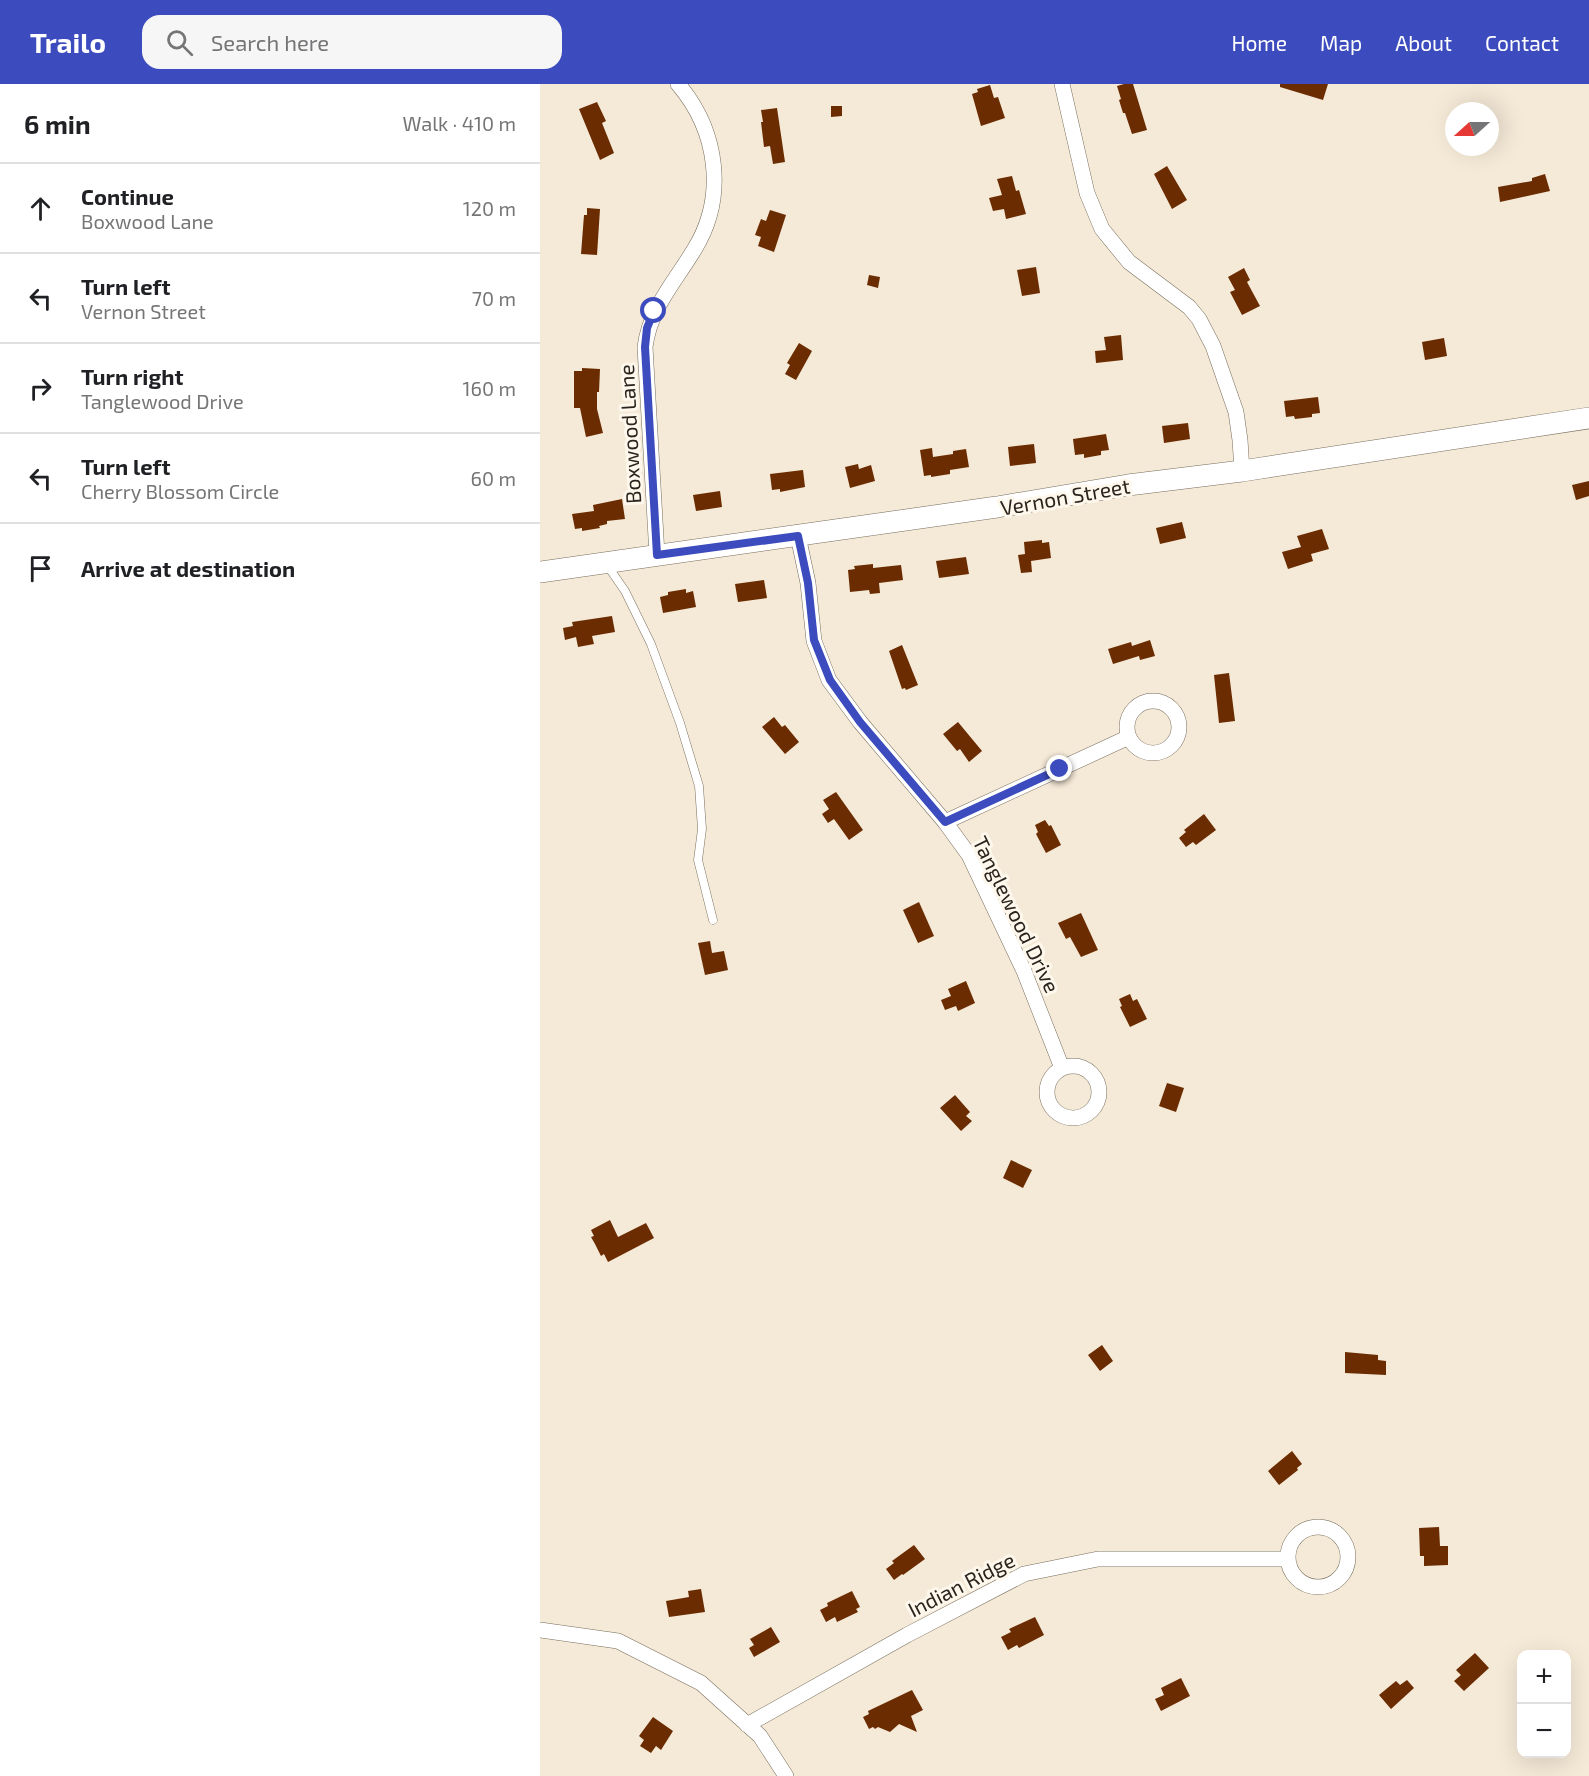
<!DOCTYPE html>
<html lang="en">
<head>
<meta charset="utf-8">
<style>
	:root { --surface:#fff; --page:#f6f6f6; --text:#202124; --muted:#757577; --line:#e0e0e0; --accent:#3c4bbe }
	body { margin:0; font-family:"Exo 2",sans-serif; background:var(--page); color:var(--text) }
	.controls { position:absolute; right:18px; bottom:18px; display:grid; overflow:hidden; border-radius:12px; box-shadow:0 6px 24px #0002 }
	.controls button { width:54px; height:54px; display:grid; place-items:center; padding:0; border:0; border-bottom:2px solid var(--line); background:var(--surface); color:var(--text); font:30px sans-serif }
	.compass { position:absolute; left:905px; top:18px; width:54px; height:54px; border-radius:50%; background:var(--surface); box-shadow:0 6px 24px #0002; rotate:249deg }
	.stop { position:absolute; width:18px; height:18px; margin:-14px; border:4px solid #3c4bbe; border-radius:50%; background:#fff }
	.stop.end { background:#3c4bbe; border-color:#fff; box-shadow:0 2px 6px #0008 }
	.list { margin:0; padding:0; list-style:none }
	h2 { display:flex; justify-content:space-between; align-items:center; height:78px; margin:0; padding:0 24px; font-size:26px }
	h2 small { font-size:20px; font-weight:400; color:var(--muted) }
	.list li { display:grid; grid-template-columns:39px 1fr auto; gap:18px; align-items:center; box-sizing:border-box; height:90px; padding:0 24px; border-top:2px solid var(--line) }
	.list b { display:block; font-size:22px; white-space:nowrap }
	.list p { margin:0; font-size:20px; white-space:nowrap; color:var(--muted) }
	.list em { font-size:20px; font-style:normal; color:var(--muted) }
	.icon { flex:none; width:33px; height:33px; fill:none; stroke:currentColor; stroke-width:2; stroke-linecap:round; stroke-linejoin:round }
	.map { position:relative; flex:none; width:1049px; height:1692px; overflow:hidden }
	header { display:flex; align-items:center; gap:36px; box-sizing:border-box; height:84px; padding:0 30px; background:var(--accent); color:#fff }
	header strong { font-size:28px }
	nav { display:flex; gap:33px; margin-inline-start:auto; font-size:21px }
	.search { width:420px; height:54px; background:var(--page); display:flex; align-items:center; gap:15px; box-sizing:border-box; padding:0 21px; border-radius:18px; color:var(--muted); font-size:22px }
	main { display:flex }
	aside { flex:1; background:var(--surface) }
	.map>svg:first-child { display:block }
	.building { fill:#6a2c00 }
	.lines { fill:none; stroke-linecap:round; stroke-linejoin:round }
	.service-casing { stroke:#786e5e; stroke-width:9 }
	.minor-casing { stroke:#786e5e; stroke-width:16 }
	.secondary-casing { stroke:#786e5e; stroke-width:22 }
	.service { stroke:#fff; stroke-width:8 }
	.minor { stroke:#fff; stroke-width:15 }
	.secondary { stroke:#fff; stroke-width:21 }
	.route { stroke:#3c4bbe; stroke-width:8 }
	.labels { text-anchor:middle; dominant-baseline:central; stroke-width:6; stroke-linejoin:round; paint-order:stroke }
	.street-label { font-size:21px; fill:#29241e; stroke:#fef7ec }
</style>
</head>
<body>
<header>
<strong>Trailo</strong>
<div class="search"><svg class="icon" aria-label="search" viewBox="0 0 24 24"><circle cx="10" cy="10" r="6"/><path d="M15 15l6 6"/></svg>Search here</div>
<nav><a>Home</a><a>Map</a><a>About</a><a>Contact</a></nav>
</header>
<main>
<aside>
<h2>6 min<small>Walk · 410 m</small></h2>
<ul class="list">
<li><svg class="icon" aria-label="ahead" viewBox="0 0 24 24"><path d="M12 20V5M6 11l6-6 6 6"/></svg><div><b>Continue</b><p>Boxwood Lane</p></div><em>120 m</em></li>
<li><svg class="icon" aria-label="left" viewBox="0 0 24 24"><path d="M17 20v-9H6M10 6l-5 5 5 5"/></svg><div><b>Turn left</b><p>Vernon Street</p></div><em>70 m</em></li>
<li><svg class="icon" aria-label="right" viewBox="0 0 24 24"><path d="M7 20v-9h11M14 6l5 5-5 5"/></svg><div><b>Turn right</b><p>Tanglewood Drive</p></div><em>160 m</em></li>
<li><svg class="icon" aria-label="left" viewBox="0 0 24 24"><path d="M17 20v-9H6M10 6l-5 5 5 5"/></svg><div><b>Turn left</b><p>Cherry Blossom Circle</p></div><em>60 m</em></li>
<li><svg class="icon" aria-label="arrive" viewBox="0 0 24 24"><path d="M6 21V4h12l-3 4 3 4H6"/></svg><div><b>Arrive at destination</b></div></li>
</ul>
</aside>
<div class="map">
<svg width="1049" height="1692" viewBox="0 0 1049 1692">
	<rect width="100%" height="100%" fill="#f5e9d7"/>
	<!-- building -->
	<path class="building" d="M584,0H593L607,46L592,50L585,29H583L579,16L581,15L577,2Z
		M740,0H788L783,16L740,3Z
		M450,1L454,14L458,13L465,34L441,42L432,10L438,8L437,5Z
		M57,18L66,37L62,39L74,69L60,76L39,25Z
		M291,22H302V32L291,33Z
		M237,24L245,78L233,80L230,62L224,63L221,38H223L221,26Z
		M627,82L647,116L632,125L614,90Z
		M1005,90L1010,107L960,118L958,103L992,97V94Z
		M472,92L476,107L479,106L486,130L466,135L464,125L453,127L449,114L462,111L457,95Z
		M47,124L60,125L57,171L41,170L44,131H47Z
		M230,126L246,131L234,168L218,162L221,153L215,151L221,135L226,137Z
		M496,183L500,209L482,212L477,186Z
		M704,184L710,196L707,198L720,222L702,231L690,208L695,206L688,193Z
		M329,191L340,193L338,204L327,201Z
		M581,251L583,276L556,279L555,267L566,266L564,253Z
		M904,254L907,272L885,276L882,258Z
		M259,259L272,267L256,296L245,290L250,281L247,279Z
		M42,284L60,285L59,308H57V325L63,349L46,353L40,324H34V287H42Z
		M778,313L780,329L772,330V333L755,335L754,332L746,333L744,317Z
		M648,339L650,355L624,359L622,342Z
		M566,350L569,366L561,367V371L544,374V370L535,371L533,355Z
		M494,360L496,379L470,382L468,363Z
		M392,364L393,373L413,370V367L426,365L429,383L410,386V390L391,393V391L384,392L380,366Z
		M318,380L319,385L331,381L335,397L310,404L305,383Z
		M263,386L265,403L240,408V405L232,406L230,390Z
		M1049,397V412L1036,416L1032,401Z
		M180,407L182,423L156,427L153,411Z
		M82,415L85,435L67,437V440L59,442L60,444L42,447V444L35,445L32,430L54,427L53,421Z
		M642,438L646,454L620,460L616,444Z
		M782,445L789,465L771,470L773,477L748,485L742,468L761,463L757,452Z
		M502,456V459L509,458L511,474L491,477L492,488L481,489L478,471L485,470L484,458Z
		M426,473L429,490L399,494L396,477Z
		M333,480V484L361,481L363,496L339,499L340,509L330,510L329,506L310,508L308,486L315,485L314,482Z
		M224,496L227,514L198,518L195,500Z
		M146,505V509L153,507L156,523L123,529L120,513L128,511V508Z
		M72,532L75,548L52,552L54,560L38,563L36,553L25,556L23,544L33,542L32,538Z
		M610,556L615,572L600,576L599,572L573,580L568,565L591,558L592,562Z
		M362,561L378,601L366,606L365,604L362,605L349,567Z
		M689,589L695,637L679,639L674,591Z
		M234,633L242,643L245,641L259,658L245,670L222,643Z
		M418,638L442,667L429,678L420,665L417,667L403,650Z
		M296,708L323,746L309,756L294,735L288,739L282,730L289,725L283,716Z
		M664,730L676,746L656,761L653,758L646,763L639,754L646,748L644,746Z
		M505,736L509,742L511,741L521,761L506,769L496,750L498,748L495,741Z
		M379,818L394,852L378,859L363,826Z
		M541,829L558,866L541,873L530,853L526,855L518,839Z
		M170,857L172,869L184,867L188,886L165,891L158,859Z
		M426,897L435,919L418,927L416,922L405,926L401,916L411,912L408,905Z
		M590,910L593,917L597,915L607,935L590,943L580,923L582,922L579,915Z
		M627,999L644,1004L636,1028L619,1022Z
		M415,1011L430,1028L426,1032L432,1037L421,1047L400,1024Z
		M471,1076L492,1086L483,1104L463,1094Z
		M70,1136L78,1153L106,1139L114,1154L68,1178L64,1170L61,1172L55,1160L51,1153L54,1152L51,1146Z
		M562,1261L573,1277L560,1287L548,1271Z
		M805,1268L838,1271V1276L846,1277V1291L805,1289Z
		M752,1367L762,1380L757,1384L758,1386L739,1401L728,1387Z
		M899,1443L900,1462H908V1481L884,1482V1472H880L879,1444Z
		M374,1461L385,1475L363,1491L362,1490L354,1496L346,1485L354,1479L352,1477Z
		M161,1505L165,1528L129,1533L126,1517L149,1513L148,1507Z
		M312,1507L320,1523L316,1525L318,1528L297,1538L295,1533L286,1538L280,1526L288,1522L287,1519Z
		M495,1533L504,1551L479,1564L477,1561L468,1566L461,1553L471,1548L469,1545Z
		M231,1543L240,1558L214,1573L209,1564L214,1561L210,1555Z
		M935,1569L949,1584L924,1607L914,1597L921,1591L916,1586Z
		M641,1594L650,1612L621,1627L615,1615L624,1611L621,1604Z
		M867,1596L874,1604L851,1625L839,1611L856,1597L860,1601Z
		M372,1606L383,1626L371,1632L377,1648L359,1640L350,1648L338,1643L335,1645L333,1643L329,1645L323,1633L329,1630L328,1627Z
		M113,1633L133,1647L121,1666L116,1662L111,1669L100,1662L104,1656L99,1652Z"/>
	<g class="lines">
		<!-- service casing -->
		<g class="service-casing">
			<path id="service" d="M67,481L85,507L111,560L140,639L159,702L162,745L158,776L173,836"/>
		</g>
		<!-- minor casing -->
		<g class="minor-casing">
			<path id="minor" d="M522,0L547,109L562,145L589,178L649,223L659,235L673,262L696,328L700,356L702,387
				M258,452L268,499L274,557L289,596L320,638L405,738L429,771L484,887L522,984
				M117,471L105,263C110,224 134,199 154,166C187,113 178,47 138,0
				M587 643a26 26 0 1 1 52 0a26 26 0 1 1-52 0Z
				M405,738L589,653
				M507 1008a26 26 0 1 1 52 0a26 26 0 1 1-52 0Z
				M748 1473a30 30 0 1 1 60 0a30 30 0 1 1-60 0Z
				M0,1546L78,1557L161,1599L220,1652L246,1692
				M207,1641L367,1551L484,1490L558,1475H748"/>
		</g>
		<!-- secondary casing -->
		<g class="secondary-casing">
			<path id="secondary" d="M0,488L457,423L588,401L702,387L1049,334"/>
		</g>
		<!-- service -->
		<use href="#service" class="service"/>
		<!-- minor -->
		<use href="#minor" class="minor"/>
		<!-- secondary -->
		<use href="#secondary" class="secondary"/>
	</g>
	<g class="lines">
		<!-- route -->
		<path class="route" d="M114,227L107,244L105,263L117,471L258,452L268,499L274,556L290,596L320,638L405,738L520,685"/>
	</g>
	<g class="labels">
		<!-- street labels -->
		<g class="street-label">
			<text transform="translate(89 350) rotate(-93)">Boxwood Lane</text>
			<text transform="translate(525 412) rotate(-10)">Vernon Street</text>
			<text transform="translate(477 830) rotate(64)">Tanglewood Drive</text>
			<text transform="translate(421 1500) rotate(-27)">Indian Ridge</text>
		</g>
	</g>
</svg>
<div class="controls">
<button>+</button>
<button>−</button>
</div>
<svg class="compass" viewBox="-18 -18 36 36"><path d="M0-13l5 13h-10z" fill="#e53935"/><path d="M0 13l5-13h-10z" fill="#757577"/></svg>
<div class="stop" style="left:114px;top:227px"></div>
<div class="stop end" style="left:520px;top:685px"></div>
</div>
</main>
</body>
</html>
